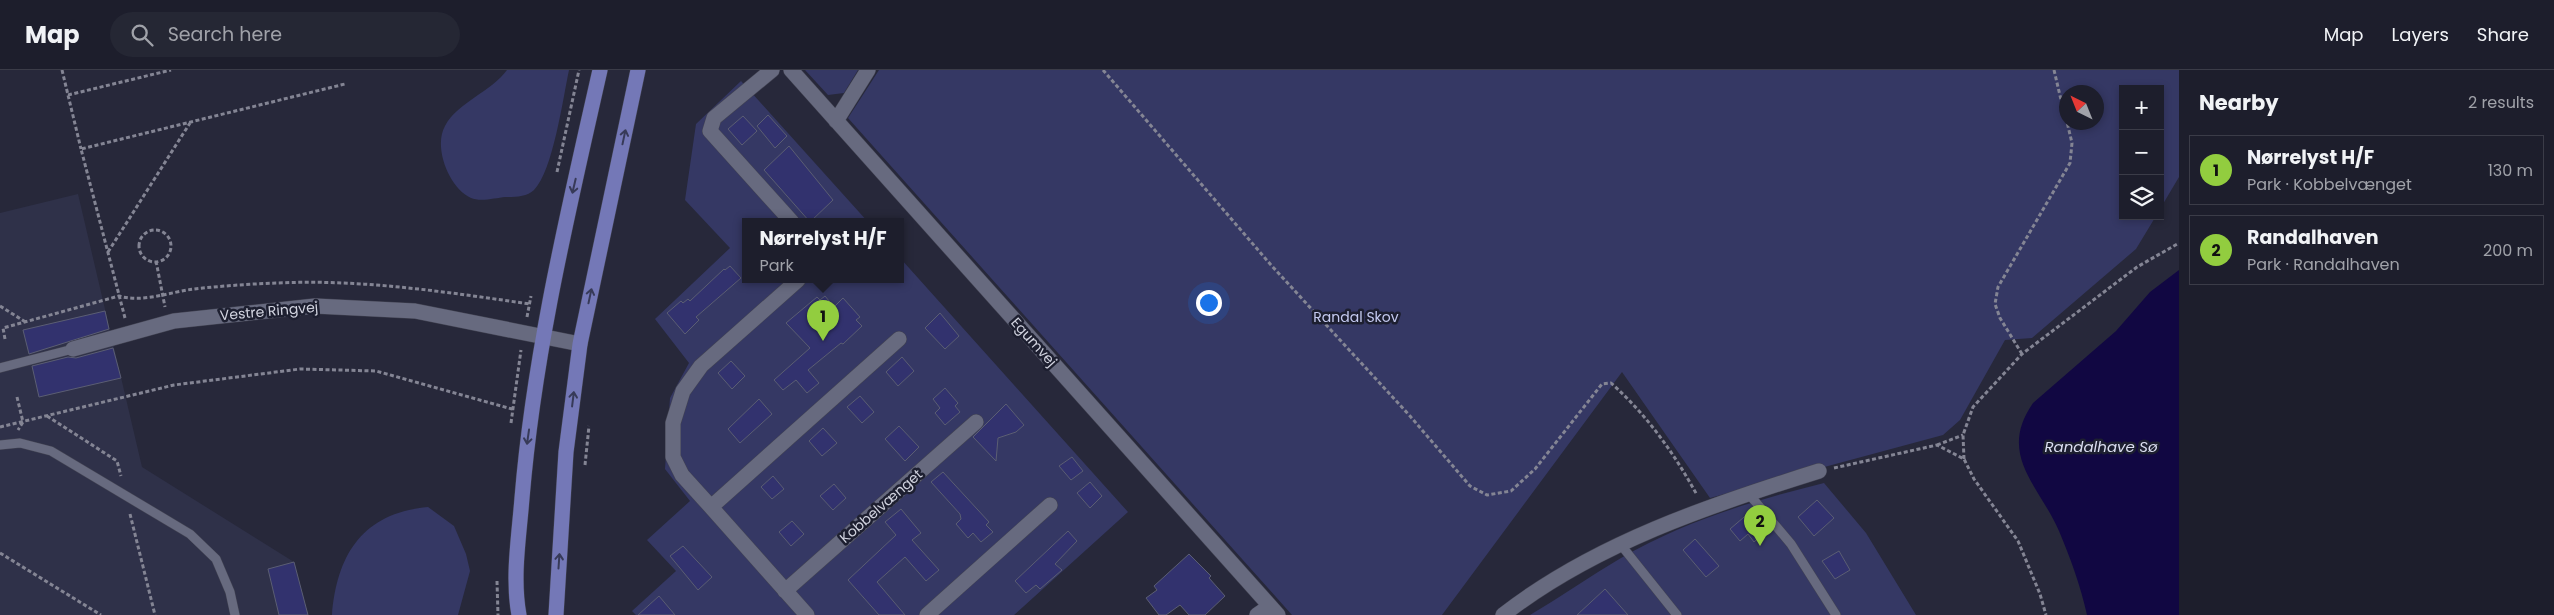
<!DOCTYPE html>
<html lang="en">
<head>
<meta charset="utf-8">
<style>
	:root { --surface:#1d1e2c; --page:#252734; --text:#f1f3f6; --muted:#a0a2a9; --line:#3b3c48; --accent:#92cd3f }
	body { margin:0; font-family:Poppins,sans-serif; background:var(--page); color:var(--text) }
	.controls { position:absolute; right:15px; top:15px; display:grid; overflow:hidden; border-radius:0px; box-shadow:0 2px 8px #0003 }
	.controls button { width:45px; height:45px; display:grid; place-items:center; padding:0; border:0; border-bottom:1px solid var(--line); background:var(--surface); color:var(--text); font:25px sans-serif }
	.compass { position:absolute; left:2059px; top:15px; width:45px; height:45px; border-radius:50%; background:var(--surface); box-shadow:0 2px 8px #0003; rotate:317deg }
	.you { position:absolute; left:1208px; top:232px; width:18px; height:18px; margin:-12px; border:4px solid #fff; border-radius:50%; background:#1a73e8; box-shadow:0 0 0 8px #1a73e833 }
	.badge { display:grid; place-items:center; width:32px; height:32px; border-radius:50%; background:var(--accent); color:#111; font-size:16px; font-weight:700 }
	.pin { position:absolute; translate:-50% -41px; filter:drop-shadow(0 1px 2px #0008) }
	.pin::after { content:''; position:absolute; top:26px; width:18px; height:15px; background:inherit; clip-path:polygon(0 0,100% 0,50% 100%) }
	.popup { position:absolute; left:742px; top:148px; width:162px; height:65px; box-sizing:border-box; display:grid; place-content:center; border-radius:0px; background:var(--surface); filter:drop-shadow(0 1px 4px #0005); font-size:16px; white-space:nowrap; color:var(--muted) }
	.popup b { font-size:19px; color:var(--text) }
	.popup::after { content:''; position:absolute; left:50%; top:100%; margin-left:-10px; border:10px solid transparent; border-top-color:var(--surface) }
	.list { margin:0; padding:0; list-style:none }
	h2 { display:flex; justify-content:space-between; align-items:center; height:65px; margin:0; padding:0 20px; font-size:21px }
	h2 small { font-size:16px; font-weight:400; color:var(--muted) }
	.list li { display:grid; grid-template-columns:32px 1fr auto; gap:15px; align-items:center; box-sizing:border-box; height:70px; margin:0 10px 10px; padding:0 10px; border:1px solid var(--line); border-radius:0px }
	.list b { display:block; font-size:19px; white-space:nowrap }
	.list p { margin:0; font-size:16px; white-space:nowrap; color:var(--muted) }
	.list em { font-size:16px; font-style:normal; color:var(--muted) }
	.icon { flex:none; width:28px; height:28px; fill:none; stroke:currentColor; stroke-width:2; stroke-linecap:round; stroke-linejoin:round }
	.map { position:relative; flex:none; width:2179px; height:545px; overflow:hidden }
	header { display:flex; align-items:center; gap:30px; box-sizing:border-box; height:70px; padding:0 25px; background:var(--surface); border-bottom:1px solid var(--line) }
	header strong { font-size:24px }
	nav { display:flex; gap:28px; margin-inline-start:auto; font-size:18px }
	.search { width:350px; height:45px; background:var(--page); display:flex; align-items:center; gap:12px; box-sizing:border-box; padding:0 18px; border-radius:28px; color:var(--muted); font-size:19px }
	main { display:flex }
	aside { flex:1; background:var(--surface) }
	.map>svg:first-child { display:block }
	.built { fill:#2f3149 }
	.green { fill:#353864; fill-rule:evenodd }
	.water { fill:#110742 }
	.building { fill:#32326e; stroke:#5b5e73 }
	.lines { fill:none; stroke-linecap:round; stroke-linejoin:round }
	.service-casing { stroke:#424352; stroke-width:10 }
	.minor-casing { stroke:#424352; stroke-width:16 }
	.primary-casing { stroke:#424352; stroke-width:16 }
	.path { stroke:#848594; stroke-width:3; stroke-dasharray:4 2.5; stroke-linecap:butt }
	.service { stroke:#676a7f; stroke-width:9 }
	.minor { stroke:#676a7f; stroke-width:15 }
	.primary { stroke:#7478b7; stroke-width:15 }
	.oneway { stroke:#373a58 }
	.labels { text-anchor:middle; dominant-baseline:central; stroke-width:5; stroke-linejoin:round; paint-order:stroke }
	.street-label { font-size:14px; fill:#d1d3df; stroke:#1d1f30 }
	.park-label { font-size:14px; fill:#c5caf0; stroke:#1d1f30 }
	.water-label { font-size:15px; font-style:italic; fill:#dbdef1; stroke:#1d1f30 }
</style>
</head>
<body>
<header>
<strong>Map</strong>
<div class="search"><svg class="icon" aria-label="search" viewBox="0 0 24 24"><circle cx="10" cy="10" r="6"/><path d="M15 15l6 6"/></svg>Search here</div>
<nav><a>Map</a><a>Layers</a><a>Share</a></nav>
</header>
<main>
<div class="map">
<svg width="2179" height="545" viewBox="0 0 2179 545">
	<rect width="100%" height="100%" fill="#27283a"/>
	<!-- built -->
	<path class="built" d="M78,124L142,397L294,492L308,545H0V143Z"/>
	<!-- green -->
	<path class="green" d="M507,0H569C563,28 553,101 534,120C527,127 515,127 505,127C496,128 480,132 471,128C449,118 433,77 445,56C457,33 492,21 507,0Z
		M805,0H858L844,23L828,25Z
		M879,0H2179V107L2160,139V19H2123V146H2156L2136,179L2032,268L2005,270L1960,350L1943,365L1710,428L1622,302L1442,545H1292L848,48ZM2066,22H2096V52H2066Z
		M741,11L868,152H746V210H900L901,189L1128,442L1014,545H636L632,541L676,501L647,470L690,431L665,399L670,328L689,293L655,249L730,178L685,130L696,54Z
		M1824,413L1866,463L1916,545H1530C1561,527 1590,506 1621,488C1685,451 1752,431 1824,413Z
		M428,437L454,456L466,484L470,501L458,545H332C337,484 363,443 428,437Z"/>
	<!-- water -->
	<path class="water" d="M2179,200V545H2087C2081,517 2070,487 2059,461C2039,415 1997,385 2033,333L2116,261L2150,222Z"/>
	<!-- building -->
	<path class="building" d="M768,45L787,66L775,78L757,56Z
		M743,46L757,61L742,75L728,59Z
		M789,76L833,130L810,152L764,100Z
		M730,196L741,208L696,247L699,250L685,264L667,243L681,231L683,233L688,229L690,231L724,199L725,200Z
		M825,226L834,237L843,228L860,247L856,250L862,256L843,274L841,273L808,300L819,313L807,323L796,310L783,320L774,310L810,278L786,253L817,227L820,230Z
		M105,241L109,259L29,284L23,260Z
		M940,243L959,266L945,279L925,258Z
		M113,278L121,308L39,327L32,296L68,287L76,288Z
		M902,287L914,301L898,316L886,302Z
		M731,291L745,306L732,319L718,303Z
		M945,318L958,333L955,336L960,342L945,355L935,343L940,338L933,329Z
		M860,326L874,342L862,353L847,337Z
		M759,329L772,344L740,373L728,359Z
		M1006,334L1024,355L1016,362L998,368L996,391L973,367Z
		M899,356L919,377L905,391L885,369Z
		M823,358L837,373L822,386L809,371Z
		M1072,387L1083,401L1071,410L1059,396Z
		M943,402L989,452L986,455L993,462L981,472L973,463L968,468L956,454L961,449L960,444L931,412Z
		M773,406L784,419L772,429L761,417Z
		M1090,412L1102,426L1090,438L1077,423Z
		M834,414L846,428L833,440L820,426Z
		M1817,430L1834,448L1814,466L1798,447Z
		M901,439L921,463L912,470L939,500L926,511L905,487L877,512L905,545H879L848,510L896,465L885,452Z
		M1750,442L1766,461L1754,472L1748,464L1740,471L1730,459Z
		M792,451L804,464L791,476L779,462Z
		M1068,461L1077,471L1055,494L1062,500L1040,519L1036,515L1026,523L1015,511Z
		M1695,469L1719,496L1706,507L1683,480Z
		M683,476L712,507L698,520L670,486Z
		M1839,481L1850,500L1835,509L1822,491Z
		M1189,484L1211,506L1209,508L1225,526L1205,545H1189L1180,535L1166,545H1159L1146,528L1157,520L1154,516Z
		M294,492L308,545H279L268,499Z
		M1605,519L1628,545H1577Z
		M659,526L675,545H638Z"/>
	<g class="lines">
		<!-- service casing -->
		<g class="service-casing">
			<path id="service" d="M0,298L73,279
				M0,375L20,373L51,381L190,464L216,489L230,522L235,545
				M1748,423L1791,474L1836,545
				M1621,475L1677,545"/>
		</g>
		<!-- minor casing -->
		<g class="minor-casing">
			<path id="minor" d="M772,0L714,48L710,61L792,152
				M791,0L1278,545
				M836,51L868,0
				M73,279L174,251L315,236L415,241L580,274
				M711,437L682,405L673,387V353L683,321L701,296L798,210
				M785,521L976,352
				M807,545L711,437L899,269
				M927,545L1050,435
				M1257,545L1270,536
				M1503,545C1594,474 1710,435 1819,401"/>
		</g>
		<!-- primary casing -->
		<g class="primary-casing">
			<path id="primary" d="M519,545C512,507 519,467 522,428C534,283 568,142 600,0
				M556,545L566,382L580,274L638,0"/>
		</g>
		<!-- path -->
		<path class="path" d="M62,0L81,79
			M1103,0L1271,195L1410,346L1470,416L1487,425L1511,421L1535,399L1602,314L1611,313C1647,345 1674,383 1697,425
			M2054,0L2066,51
			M68,25L171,0
			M557,102L579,0
			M139 176a16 16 0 1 1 32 0a16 16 0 1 1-32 0Z
			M108,182L190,53
			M156,191L165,237
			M0,236L27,253
			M527,247L531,226
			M125,248L81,79L345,14
			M5,269L3,258L119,226C142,233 170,222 194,219C221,216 249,214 277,213C362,209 446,222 530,234
			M2022,284L2000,248L1995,234L1998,217L2070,93L2072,73L2067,52
			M17,327L23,352L18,360
			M47,346L117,391L121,406
			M511,353L521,280
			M0,357L174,315L300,299L376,301L512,339
			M1937,375L1963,365
			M1964,389L1963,365L1973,337L2022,284L2137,197L2179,173
			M585,395L589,356
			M1834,398L1937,375L1964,389L1974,409L2018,471L2040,524L2046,545
			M130,444L155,545
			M0,483L101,545
			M497,511L498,545"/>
		<!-- service -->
		<use href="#service" class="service"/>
		<!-- minor -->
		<use href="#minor" class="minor"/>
		<!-- primary -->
		<use href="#primary" class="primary"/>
	</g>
	<!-- one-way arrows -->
	<defs><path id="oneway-shaft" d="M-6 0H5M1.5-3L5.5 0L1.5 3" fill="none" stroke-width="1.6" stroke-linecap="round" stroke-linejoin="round" transform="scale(1.25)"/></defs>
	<g class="oneway">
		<use href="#oneway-shaft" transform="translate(624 67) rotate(-78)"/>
		<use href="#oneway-shaft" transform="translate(574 116) rotate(103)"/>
		<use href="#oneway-shaft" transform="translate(590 226) rotate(-78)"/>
		<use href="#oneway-shaft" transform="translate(573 329) rotate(-83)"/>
		<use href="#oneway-shaft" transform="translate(528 367) rotate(98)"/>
		<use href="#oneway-shaft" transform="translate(559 491) rotate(-86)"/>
	</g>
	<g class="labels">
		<!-- street labels -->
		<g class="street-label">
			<text transform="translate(269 241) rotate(-5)">Vestre Ringvej</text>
			<text transform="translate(1034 272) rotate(48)">Egumvej</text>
			<text transform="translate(881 436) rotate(-41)">Kobbelvænget</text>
		</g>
		<!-- park labels -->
		<g class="park-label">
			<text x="1356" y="247">Randal Skov</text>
		</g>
		<!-- water labels -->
		<g class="water-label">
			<text x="2101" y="376">Randalhave Sø</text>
		</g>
	</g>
</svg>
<div class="controls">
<button>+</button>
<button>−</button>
<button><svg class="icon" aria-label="layers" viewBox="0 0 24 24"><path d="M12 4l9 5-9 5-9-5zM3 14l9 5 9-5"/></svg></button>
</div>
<svg class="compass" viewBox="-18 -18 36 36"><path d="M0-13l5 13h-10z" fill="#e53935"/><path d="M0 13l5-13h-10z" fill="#a0a2a9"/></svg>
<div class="you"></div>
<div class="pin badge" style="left:823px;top:271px">1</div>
<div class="popup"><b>Nørrelyst H/F</b>Park</div>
<div class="pin badge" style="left:1760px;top:476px">2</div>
</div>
<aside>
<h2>Nearby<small>2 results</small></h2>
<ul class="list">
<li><span class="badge">1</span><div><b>Nørrelyst H/F</b><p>Park · Kobbelvænget</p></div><em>130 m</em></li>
<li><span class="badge">2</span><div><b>Randalhaven</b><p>Park · Randalhaven</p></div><em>200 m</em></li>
</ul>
</aside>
</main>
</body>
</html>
